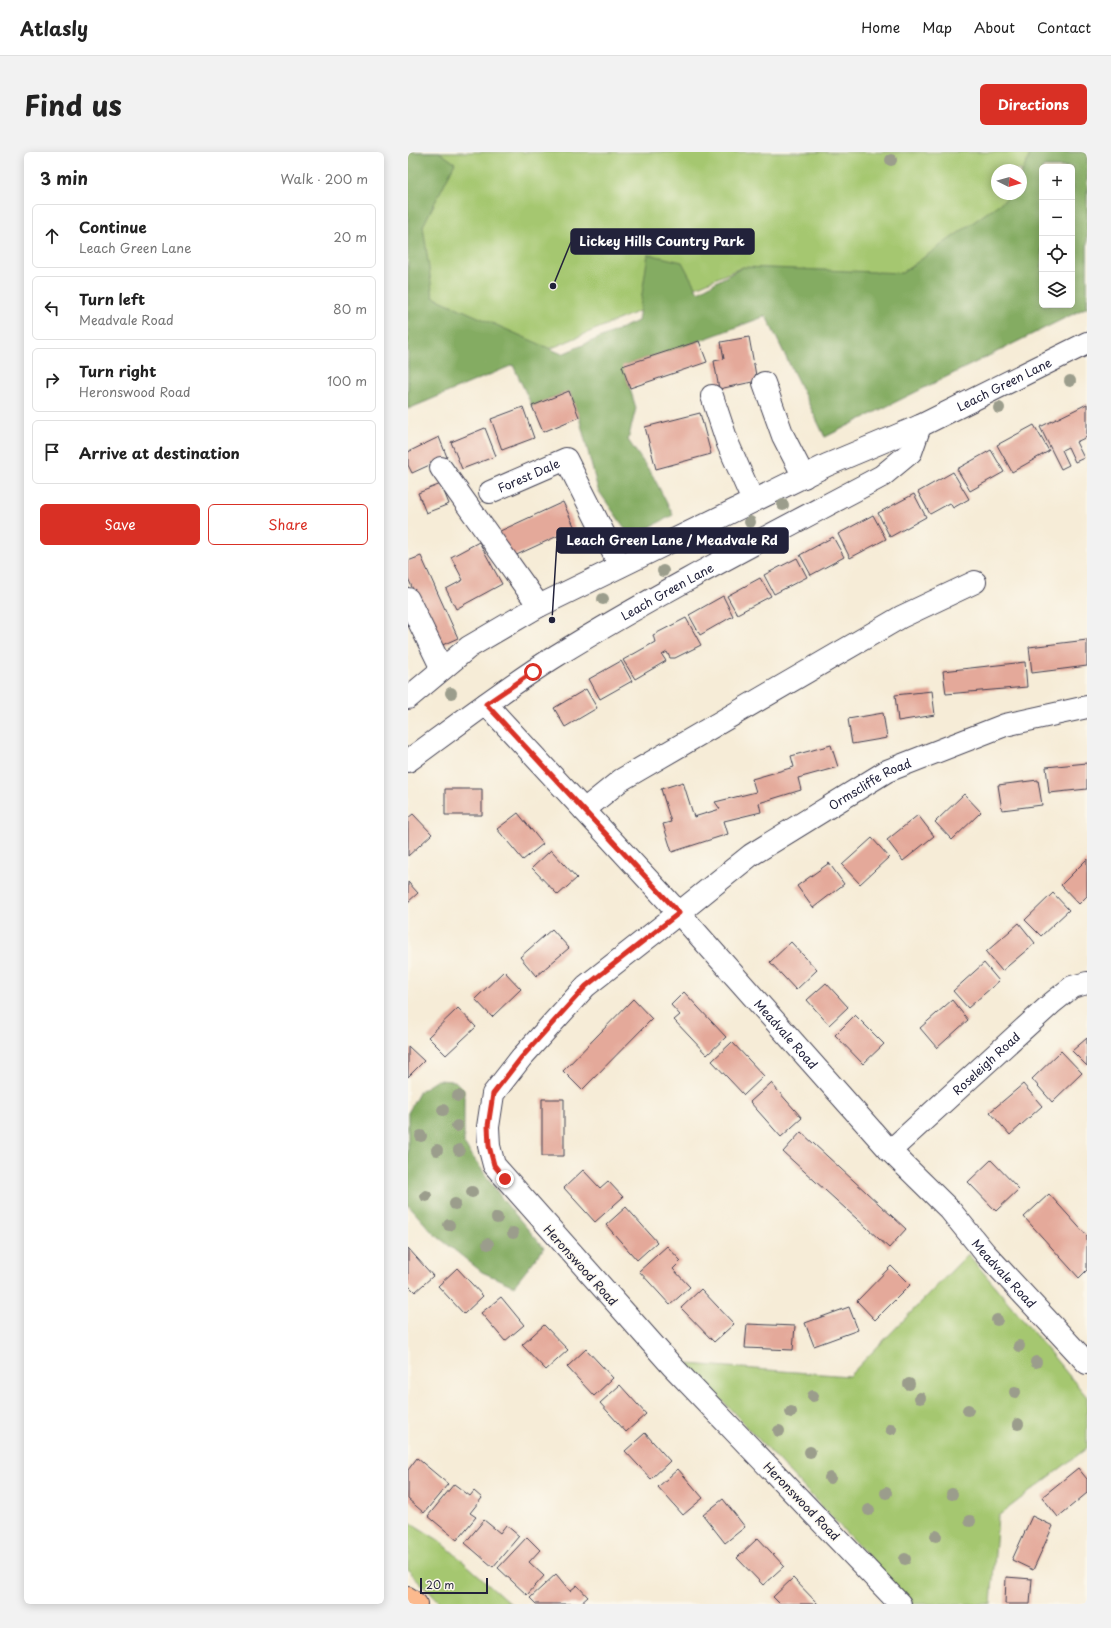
<!DOCTYPE html>
<html lang="en">
<head>
<meta charset="utf-8">
<style>
	:root { --surface:#fff; --page:#f2f2f2; --text:#222; --muted:#767676; --line:#e0e0e0; --accent:#d93025 }
	body { margin:0; font-family:"Playpen Sans",sans-serif; background:var(--page); color:var(--text) }
	.controls { position:absolute; right:12px; top:12px; display:grid; overflow:hidden; border-radius:6px; box-shadow:0 2px 10px #0003 }
	.controls button { width:36px; height:36px; display:grid; place-items:center; padding:0; border:0; border-bottom:1px solid var(--line); background:var(--surface); color:var(--text); font:20px sans-serif }
	.compass { position:absolute; left:583px; top:12px; width:36px; height:36px; border-radius:50%; background:var(--surface); box-shadow:0 2px 10px #0003; rotate:95deg }
	.scale { position:absolute; left:12px; bottom:10px; width:68px; box-sizing:border-box; padding-left:4px; border:2px solid #22223b; border-top:0; font-size:11px; line-height:14px; white-space:nowrap; color:#22223b; -webkit-text-stroke:3px #fbf7ec; paint-order:stroke }
	.stop { position:absolute; width:12px; height:12px; margin:-9px; border:3px solid #d93025; border-radius:50%; background:#fff }
	.stop.end { background:#d93025; border-color:#fff; box-shadow:0 1px 4px #0008 }
	.list { margin:0; padding:0; list-style:none }
	h2 { display:flex; justify-content:space-between; align-items:center; height:52px; margin:0; padding:0 16px; font-size:17px }
	h2 small { font-size:13px; font-weight:400; color:var(--muted) }
	.list li { display:grid; grid-template-columns:26px 1fr auto; gap:12px; align-items:center; box-sizing:border-box; height:64px; margin:0 8px 8px; padding:0 8px; border:1px solid var(--line); border-radius:6px }
	.list b { display:block; font-size:15px; white-space:nowrap }
	.list p { margin:0; font-size:13px; white-space:nowrap; color:var(--muted) }
	.list em { font-size:13px; font-style:normal; color:var(--muted) }
	.actions { display:flex; gap:8px; padding:12px 16px }
	.actions a { flex:1; padding:9px 0; border:1px solid var(--accent); border-radius:6px; text-align:center; font-size:14px; color:var(--accent) }
	.actions .main { background:var(--accent); color:#fff }
	.icon { flex:none; width:22px; height:22px; fill:none; stroke:currentColor; stroke-width:2; stroke-linecap:round; stroke-linejoin:round }
	.map { position:relative; flex:none; width:679px; height:1452px; overflow:hidden; border-radius:6px }
	header { display:flex; align-items:center; gap:24px; box-sizing:border-box; height:56px; padding:0 20px; background:var(--surface); border-bottom:1px solid var(--line) }
	header strong { font-size:19px }
	nav { display:flex; gap:22px; margin-inline-start:auto; font-size:14px }
	.intro { display:flex; align-items:center; justify-content:space-between; box-sizing:border-box; height:96px; padding:0 24px }
	h1 { margin:0; font-size:28px }
	.button { padding:10px 18px; border-radius:6px; background:var(--accent); color:#fff; font-size:14px; font-weight:700 }
	main { display:flex; gap:24px; padding:0 24px }
	aside { flex:1; background:var(--surface); border-radius:6px; box-shadow:0 2px 10px #0003 }
	.map>svg:first-child { display:block }
	.green { fill:#a5c770; stroke:#647456; fill-rule:evenodd }
	.forest { fill:#84ac62; stroke:#53674e; fill-rule:evenodd }
	.building { fill:#e4a99a }
	.lines { fill:none; stroke-linecap:round; stroke-linejoin:round }
	.minor-casing { stroke:#424052; stroke-width:24 }
	.major-casing { stroke:#424052; stroke-width:24 }
	.minor { stroke:#fff; stroke-width:22 }
	.major { stroke:#fcba8e; stroke-width:22 }
	.tree { fill:#9b9d8c }
	.route { stroke:#d93025; stroke-width:5 }
	.labels { text-anchor:middle; dominant-baseline:central; stroke-width:3; stroke-linejoin:round; paint-order:stroke }
	.street-label { font-size:12px; fill:#22223b; stroke:#fbf7ec }
	.leader { fill:none; stroke:#22223b; stroke-width:1.5 }
	.callout-dot { fill:#22223b; stroke:#fbf7ec; stroke-width:1.5 }
	.callout { fill:#22223b; stroke:#22223b; stroke-width:1.5 }
	.callout-label { font-size:13px; text-anchor:middle; font-weight:bold; fill:#fff }
</style>
</head>
<body>
<header>
<strong>Atlasly</strong>
<nav><a>Home</a><a>Map</a><a>About</a><a>Contact</a></nav>
</header>
<div class="intro"><h1>Find us</h1><a class="button">Directions</a></div>
<main>
<aside>
<h2>3 min<small>Walk · 200 m</small></h2>
<ul class="list">
<li><svg class="icon" aria-label="ahead" viewBox="0 0 24 24"><path d="M12 20V5M6 11l6-6 6 6"/></svg><div><b>Continue</b><p>Leach Green Lane</p></div><em>20 m</em></li>
<li><svg class="icon" aria-label="left" viewBox="0 0 24 24"><path d="M17 20v-9H6M10 6l-5 5 5 5"/></svg><div><b>Turn left</b><p>Meadvale Road</p></div><em>80 m</em></li>
<li><svg class="icon" aria-label="right" viewBox="0 0 24 24"><path d="M7 20v-9h11M14 6l5 5-5 5"/></svg><div><b>Turn right</b><p>Heronswood Road</p></div><em>100 m</em></li>
<li><svg class="icon" aria-label="arrive" viewBox="0 0 24 24"><path d="M6 21V4h12l-3 4 3 4H6"/></svg><div><b>Arrive at destination</b></div></li>
</ul>
<div class="actions"><a class="main">Save</a><a>Share</a></div>
</aside>
<div class="map">
<svg width="679" height="1452" viewBox="0 0 679 1452">
	<rect width="100%" height="100%" fill="#fbf7ec"/>
	<filter id="ink" filterUnits="userSpaceOnUse"><feTurbulence type="fractalNoise" baseFrequency=".025" numOctaves="2"/><feDisplacementMap in="SourceGraphic" scale="8" xChannelSelector="R" yChannelSelector="G"/><feConvolveMatrix kernelMatrix="1 2 1 2 8 2 1 2 1" color-interpolation-filters="sRGB"/></filter>
	<filter id="wash" filterUnits="userSpaceOnUse"><feTurbulence type="fractalNoise" baseFrequency=".012" numOctaves="4" result="noise"/><feDisplacementMap in="SourceGraphic" scale="16" xChannelSelector="R" yChannelSelector="G"/><feGaussianBlur stdDeviation="0.9" result="paint"/><feColorMatrix in="noise" values="0 0 0 0 0 0 0 0 0 0 0 0 0 0 0 0 0 1.4 0 .05"/><feComposite in="paint" operator="in"/></filter>
	<g filter="url(#wash)">
		<rect width="100%" height="100%" fill="#f6ecd7"/>
		<!-- green -->
		<path class="green" d="M0,0H679V155L417,285L335,115L0,257ZM634,15H664V153H634ZM589,18H613V42H589Z
			M560,1102L679,1245V1296L590,1364L583,1452H505L280,1212L441,1224Z
			M0,1369L32,1389L103,1452H33L0,1418Z"/>
		<!-- forest -->
		<path class="forest" d="M0,0H31L47,11L15,74L25,145L154,202L230,169L240,102L274,110L290,140L335,115L494,121L605,42H613V23L623,0H679V155L417,285L358,164L291,189L215,214L228,256L220,288L245,324L265,363L223,385L190,338L171,265L161,239L124,254L105,213L0,257ZM634,15H664V153H634Z
			M29,928L47,929L56,938V992L95,1048L136,1096L106,1134L74,1120L25,1081L0,1053V961L12,939Z"/>
		<g id="blocks">
			<!-- building -->
			<path class="building" d="M341,185L349,229L311,237L306,209L316,207L313,190Z
				M291,189L299,210L222,236L214,214Z
				M161,239L171,265L135,280L124,254Z
				M679,252V285L668,290L676,306L667,310L660,295L654,298L661,313L653,317L632,275Z
				M115,255L126,286L94,298L83,267Z
				M292,261L303,302L248,317L237,275Z
				M626,273L641,299L604,320L589,293Z
				M77,276L88,304L54,317L43,290Z
				M31,285L39,305L4,321L0,313V300Z
				M583,298L596,320L562,339L549,317Z
				M545,320L561,347L545,356L542,351L522,362L510,340Z
				M33,332L41,352L18,361L10,341Z
				M506,342L518,365L482,385L470,361Z
				M155,350L167,376L102,406L90,380Z
				M465,363L478,387L442,406L430,382Z
				M425,385L436,405L403,423L392,403Z
				M71,390L94,432L48,457L38,437L55,428L43,405Z
				M13,404L50,486L30,495L0,426V409Z
				M389,406L399,425L366,442L356,423Z
				M352,426L363,444L329,462L319,444Z
				M315,444L325,464L292,483L281,463Z
				M278,466L293,493L267,506H262L259,500L254,503L258,509L227,527L215,508L247,490L245,483Z
				M679,488V514L624,521L621,495Z
				M213,509L224,529L192,547L181,527Z
				M617,510L619,535L538,542L535,519Z
				M178,537L189,556L157,575L146,556Z
				M524,539L527,563L490,569L487,543Z
				M475,561L479,586L444,592L440,567Z
				M423,593L430,615L390,626L393,638L351,651L353,660L316,669L320,682L264,700L255,672L263,670L253,637L275,630L286,665L312,657L307,650L348,640L344,627L386,615L383,604Z
				M679,611V637L641,641L638,615Z
				M630,628L634,653L594,658L590,633Z
				M37,637H74V663H37Z
				M556,642L573,660L544,688L527,670Z
				M110,661L135,692L115,708L89,677Z
				M5,662L24,682L0,704V666Z
				M510,663L526,684L495,709L479,688Z
				M464,686L481,705L452,732L434,713Z
				M143,698L169,726L150,743L124,716Z
				M679,707V744L671,752L653,733Z
				M421,711L436,732L405,756L389,734Z
				M0,730L10,741L0,750Z
				M645,741L661,758L633,784L617,768Z
				M611,771L627,791L594,819L578,800Z
				M144,777L161,796L128,824L112,805Z
				M383,790L409,818L388,838L362,810Z
				M576,811L591,829L560,856L545,839Z
				M96,819L113,837L84,865L67,847Z
				M418,831L440,855L421,873L399,848Z
				M276,840L318,885L299,903L266,868L272,863L263,853Z
				M225,847L244,867L174,938L155,919Z
				M544,848L560,868L529,896L512,876Z
				M50,856L68,875L38,903L20,885Z
				M447,863L476,892L455,912L427,883Z
				M679,886V914L664,899Z
				M324,890L356,924L336,943L304,909Z
				M0,894L16,909L0,925Z
				M653,899L674,921L644,950L624,927Z
				M363,931L394,966L373,985L342,950Z
				M615,932L634,954L602,983L582,960Z
				M134,947H156V1004H134Z
				M393,980L498,1077L481,1096L375,1000Z
				M583,1008L611,1037L588,1059L560,1030Z
				M175,1018L192,1036L200,1029L215,1045L187,1070L156,1036Z
				M641,1042L679,1084V1118L671,1126L616,1065Z
				M218,1055L249,1090L229,1108L198,1073Z
				M259,1094L273,1109L265,1117L282,1135L262,1153L231,1119Z
				M0,1096L25,1124L7,1140L0,1133Z
				M483,1114L502,1133L467,1168L449,1149Z
				M49,1116L75,1144L56,1162L30,1134Z
				M293,1137L326,1172L306,1190L273,1156Z
				M93,1145L116,1173L97,1189L73,1161Z
				M441,1155L450,1178L406,1194L397,1171Z
				M339,1172L387,1174L385,1198L337,1196Z
				M136,1173L160,1198L138,1218L114,1193Z
				M178,1197L205,1226L186,1244L159,1215Z
				M212,1233L238,1262L218,1280L192,1251Z
				M237,1281L262,1309L243,1327L217,1299Z
				M9,1306L40,1332L16,1361L0,1347V1318Z
				M670,1316L679,1327V1341L650,1365L634,1345Z
				M270,1317L295,1346L275,1363L250,1335Z
				M46,1332L62,1344L66,1339L74,1346L62,1361L68,1365L49,1388L20,1364Z
				M315,1347L337,1375L317,1391L295,1363Z
				M624,1364L645,1374L625,1418L604,1408Z
				M76,1368L92,1381L98,1373L111,1384L85,1415L57,1391Z
				M119,1385L132,1398L121,1410L136,1424L119,1443L90,1416Z
				M350,1386L376,1414L355,1433L329,1406Z
				M148,1422L162,1439L169,1433L180,1445L172,1452H128L122,1446Z
				M598,1425L624,1427L622,1452H597Z
				M385,1426L410,1452H372L365,1445Z"/>
		</g>
	</g>
	<g filter="url(#ink)">
		<use href="#blocks" fill-opacity="0" stroke="#424052" stroke-width="1"/>
		<g class="lines">
			<!-- minor casing -->
			<g class="minor-casing">
				<g id="minor">
					<path d="M356,231L375,284L396,325"/>
					<path d="M304,244L320,292L345,349"/>
					<path d="M33,316L131,454"/>
					<path id="s1" d="M82,340L158,307L212,414"/>
					<path d="M0,447L34,517"/>
					<path id="s2" d="M0,546L61,495L131,454L419,313L512,274L679,191"/>
					<path id="s3" d="M78,552L271,761L482,999L542,1058L577,1101L679,1211"/>
					<path id="s4" d="M0,609C49,573 97,536 148,504C253,439 365,382 474,324L503,300L512,274"/>
					<path d="M176,658L213,628L493,465L567,430"/>
					<path id="s5" d="M482,999L644,851L664,835L679,831"/>
					<path id="s6" d="M492,1452L265,1215L86,1013L81,994L80,975L85,942L113,906L178,834L271,761L343,703L479,619L597,573L679,555"/>
				</g>
			</g>
			<!-- major casing -->
			<g class="major-casing">
				<path id="major" d="M0,1446L8,1452"/>
			</g>
			<!-- minor -->
			<use href="#minor" class="minor"/>
			<!-- major -->
			<use href="#major" class="major"/>
		</g>
		<!-- trees -->
		<g class="tree">
			<circle cx="483" cy="8" r="6"/>
			<circle cx="662" cy="229" r="6"/>
			<circle cx="591" cy="256" r="6"/>
			<circle cx="375" cy="353" r="6"/>
			<circle cx="342" cy="370" r="6"/>
			<circle cx="255" cy="419" r="6"/>
			<circle cx="195" cy="447" r="6"/>
			<circle cx="43" cy="541" r="6"/>
			<circle cx="50" cy="944" r="6"/>
			<circle cx="35" cy="958" r="6"/>
			<circle cx="49" cy="974" r="6"/>
			<circle cx="13" cy="984" r="6"/>
			<circle cx="29" cy="998" r="6"/>
			<circle cx="51" cy="998" r="6"/>
			<circle cx="64" cy="1040" r="6"/>
			<circle cx="18" cy="1044" r="6"/>
			<circle cx="47" cy="1052" r="6"/>
			<circle cx="89" cy="1066" r="6"/>
			<circle cx="41" cy="1073" r="6"/>
			<circle cx="105" cy="1081" r="6"/>
			<circle cx="80" cy="1092" r="6"/>
			<circle cx="589" cy="1168" r="6"/>
			<circle cx="611" cy="1194" r="6"/>
			<circle cx="628" cy="1210" r="6"/>
			<circle cx="501" cy="1232" r="6"/>
			<circle cx="607" cy="1240" r="6"/>
			<circle cx="405" cy="1244" r="6"/>
			<circle cx="512" cy="1246" r="6"/>
			<circle cx="560" cy="1258" r="6"/>
			<circle cx="383" cy="1260" r="6"/>
			<circle cx="610" cy="1272" r="6"/>
			<circle cx="483" cy="1277" r="6"/>
			<circle cx="371" cy="1279" r="6"/>
			<circle cx="402" cy="1300" r="6"/>
			<circle cx="422" cy="1326" r="6"/>
			<circle cx="478" cy="1341" r="6"/>
			<circle cx="544" cy="1342" r="6"/>
			<circle cx="461" cy="1358" r="6"/>
			<circle cx="562" cy="1369" r="6"/>
			<circle cx="528" cy="1384" r="6"/>
			<circle cx="497" cy="1407" r="6"/>
		</g>
	</g>
	<g class="lines" filter="url(#ink)">
		<!-- route -->
		<path class="route" d="M97,1027L86,1013L81,994L80,974L85,942L113,906L178,834L271,761L78,552L125,520"/>
	</g>
	<g class="labels">
		<!-- street labels -->
		<g class="street-label">
			<text stroke="none"><textPath href="#s2" startOffset="676">Leach Green Lane</textPath></text>
			<text stroke="none"><textPath href="#s1" startOffset="42">Forest Dale</textPath></text>
			<text stroke="none"><textPath href="#s4" startOffset="310">Leach Green Lane</textPath></text>
			<text stroke="none"><textPath href="#s6" startOffset="1162">Ormscliffe Road</textPath></text>
			<text stroke="none"><textPath href="#s3" startOffset="446">Meadvale Road</textPath></text>
			<text stroke="none"><textPath href="#s5" startOffset="130">Roseleigh Road</textPath></text>
			<text transform="translate(173 1113) rotate(48)">Heronswood Road</text>
			<text stroke="none"><textPath href="#s3" startOffset="770">Meadvale Road</textPath></text>
			<text transform="translate(394 1349) rotate(46)">Heronswood Road</text>
		</g>
	</g>
	<!-- callouts -->
	<path class="leader" d="M145 134L163 90M144 468L149 389"/>
	<g class="callout-dot">
		<circle cx="145" cy="134" r="4"/>
		<circle cx="144" cy="468" r="4"/>
	</g>
	<g class="callout">
		<rect x="163" y="77" width="183" height="25" rx="4"/>
		<rect x="149" y="376" width="231" height="25" rx="4"/>
	</g>
	<g class="callout-label">
		<text x="254" y="94">Lickey Hills Country Park</text>
		<text x="264" y="393">Leach Green Lane / Meadvale Rd</text>
	</g>
</svg>
<div class="controls">
<button>+</button>
<button>−</button>
<button><svg class="icon" aria-label="locate" viewBox="0 0 24 24"><circle cx="12" cy="12" r="6"/><path d="M12 2v4M12 18v4M2 12h4M18 12h4"/></svg></button>
<button><svg class="icon" aria-label="layers" viewBox="0 0 24 24"><path d="M12 4l9 5-9 5-9-5zM3 14l9 5 9-5"/></svg></button>
</div>
<svg class="compass" viewBox="-18 -18 36 36"><path d="M0-13l5 13h-10z" fill="#e53935"/><path d="M0 13l5-13h-10z" fill="#767676"/></svg>
<div class="scale">20 m</div>
<div class="stop" style="left:125px;top:520px"></div>
<div class="stop end" style="left:97px;top:1027px"></div>
</div>
</main>
</body>
</html>
